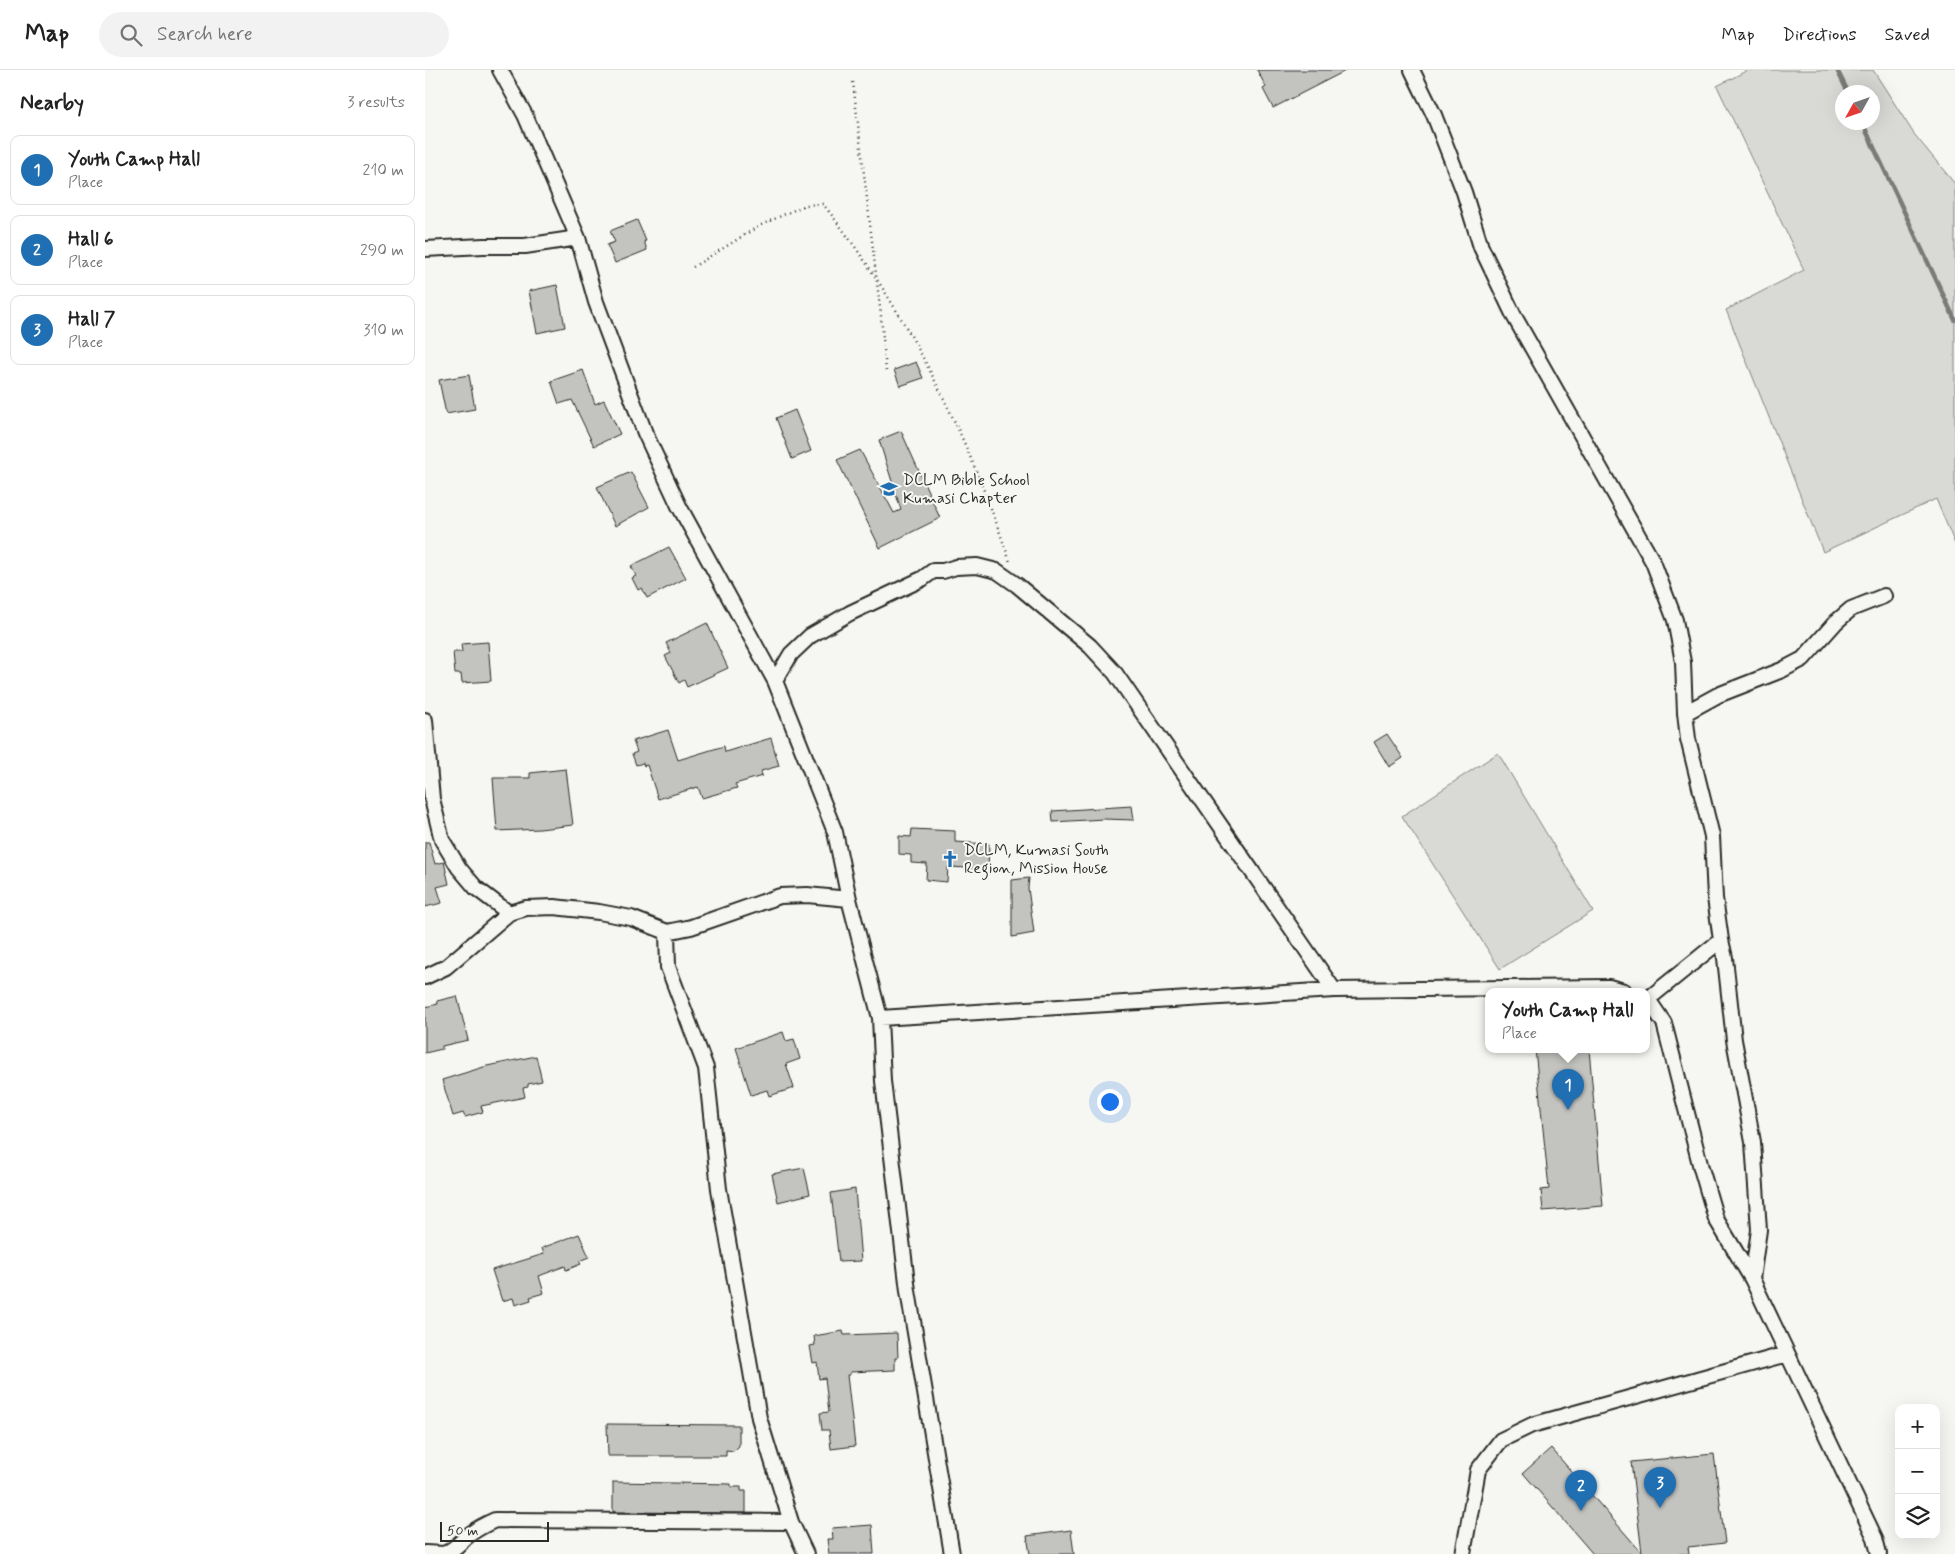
<!DOCTYPE html>
<html lang="en">
<head>
<meta charset="utf-8">
<style>
	:root { --surface:#fff; --page:#f2f2f2; --text:#222; --muted:#767676; --line:#e0e0e0; --accent:#1f6fb2 }
	body { margin:0; font-family:Mynerve,sans-serif; background:var(--page); color:var(--text) }
	.controls { position:absolute; right:15px; bottom:15px; display:grid; overflow:hidden; border-radius:10px; box-shadow:0 5px 20px #0002 }
	.controls button { width:45px; height:45px; display:grid; place-items:center; padding:0; border:0; border-bottom:1px solid var(--line); background:var(--surface); color:var(--text); font:25px sans-serif }
	.compass { position:absolute; left:1410px; top:15px; width:45px; height:45px; border-radius:50%; background:var(--surface); box-shadow:0 5px 20px #0002; rotate:230deg }
	.scale { position:absolute; left:15px; bottom:12px; width:109px; box-sizing:border-box; padding-left:5px; border:2px solid #2b2b2b; border-top:0; font-size:14px; line-height:18px; white-space:nowrap; color:#2b2b2b; -webkit-text-stroke:4px #f6f6f2; paint-order:stroke }
	.you { position:absolute; left:684px; top:1031px; width:18px; height:18px; margin:-12px; border:4px solid #fff; border-radius:50%; background:#1a73e8; box-shadow:0 0 0 8px #1a73e833 }
	.badge { display:grid; place-items:center; width:32px; height:32px; border-radius:50%; background:var(--accent); color:#fff; font-size:16px; font-weight:700 }
	.pin { position:absolute; translate:-50% -41px; filter:drop-shadow(0 1px 2px #0008) }
	.pin::after { content:''; position:absolute; top:26px; width:18px; height:15px; background:inherit; clip-path:polygon(0 0,100% 0,50% 100%) }
	.popup { position:absolute; left:1060px; top:918px; width:165px; height:65px; box-sizing:border-box; display:grid; place-content:center; border-radius:10px; background:var(--surface); filter:drop-shadow(0 1px 4px #0005); font-size:16px; white-space:nowrap; color:var(--muted) }
	.popup b { font-size:19px; color:var(--text) }
	.popup::after { content:''; position:absolute; left:50%; top:100%; margin-left:-10px; border:10px solid transparent; border-top-color:var(--surface) }
	.list { margin:0; padding:0; list-style:none }
	h2 { display:flex; justify-content:space-between; align-items:center; height:65px; margin:0; padding:0 20px; font-size:21px }
	h2 small { font-size:16px; font-weight:400; color:var(--muted) }
	.list li { display:grid; grid-template-columns:32px 1fr auto; gap:15px; align-items:center; box-sizing:border-box; height:70px; margin:0 10px 10px; padding:0 10px; border:1px solid var(--line); border-radius:10px }
	.list b { display:block; font-size:19px; white-space:nowrap }
	.list p { margin:0; font-size:16px; white-space:nowrap; color:var(--muted) }
	.list em { font-size:16px; font-style:normal; color:var(--muted) }
	.icon { flex:none; width:28px; height:28px; fill:none; stroke:currentColor; stroke-width:2; stroke-linecap:round; stroke-linejoin:round }
	.map { position:relative; flex:none; width:1530px; height:1484px; overflow:hidden }
	header { display:flex; align-items:center; gap:30px; box-sizing:border-box; height:70px; padding:0 25px; background:var(--surface); border-bottom:1px solid var(--line) }
	header strong { font-size:24px }
	nav { display:flex; gap:28px; margin-inline-start:auto; font-size:18px }
	.search { width:350px; height:45px; background:var(--page); display:flex; align-items:center; gap:12px; box-sizing:border-box; padding:0 18px; border-radius:28px; color:var(--muted); font-size:19px }
	main { display:flex }
	aside { flex:1; background:var(--surface) }
	.map>svg:first-child { display:block }
	.green { fill:#d9d9d5; stroke:#828280; fill-rule:evenodd }
	.lines { fill:none; stroke-linecap:round; stroke-linejoin:round }
	.stream { stroke:#7a7a78; stroke-width:4.5 }
	.building { fill:#c3c3c0; stroke:#2b2b2b }
	.street-casing { stroke:#2b2b2b; stroke-width:18 }
	.path { stroke:#2b2b2b; stroke-width:2.5; stroke-dasharray:1 4; stroke-linecap:butt }
	.street { stroke:#f6f6f2; stroke-width:14 }
	.labels { text-anchor:middle; dominant-baseline:central; stroke-width:4; stroke-linejoin:round; paint-order:stroke }
	.poi-label { font-size:16px; fill:#2b2b2b; stroke:#f6f6f2; text-anchor:start }
</style>
</head>
<body>
<header>
<strong>Map</strong>
<div class="search"><svg class="icon" aria-label="search" viewBox="0 0 24 24"><circle cx="10" cy="10" r="6"/><path d="M15 15l6 6"/></svg>Search here</div>
<nav><a>Map</a><a>Directions</a><a>Saved</a></nav>
</header>
<main>
<aside>
<h2>Nearby<small>3 results</small></h2>
<ul class="list">
<li><span class="badge">1</span><div><b>Youth Camp Hall</b><p>Place</p></div><em>210 m</em></li>
<li><span class="badge">2</span><div><b>Hall 6</b><p>Place</p></div><em>290 m</em></li>
<li><span class="badge">3</span><div><b>Hall 7</b><p>Place</p></div><em>310 m</em></li>
</ul>
</aside>
<div class="map">
<svg width="1530" height="1484" viewBox="0 0 1530 1484">
	<rect width="100%" height="100%" fill="#f6f6f2"/>
	<filter id="ink" filterUnits="userSpaceOnUse"><feTurbulence type="fractalNoise" baseFrequency=".02" numOctaves="2"/><feDisplacementMap in="SourceGraphic" scale="10" xChannelSelector="R" yChannelSelector="G"/><feConvolveMatrix kernelMatrix="1 2 1 2 8 2 1 2 1" color-interpolation-filters="sRGB"/></filter>
	<g filter="url(#ink)">
		<!-- green -->
		<path class="green" d="M1323,0H1448L1489,64L1530,114V474L1511,429L1398,482L1301,240L1379,200L1292,16ZM1418,22H1448V52H1418Z
			M1073,683L1168,841L1075,899L977,746Z"/>
		<g class="lines">
			<!-- stream -->
			<path class="stream" d="M1412,0L1423,22
				M1437,52L1530,250"/>
		</g>
		<!-- building -->
		<path class="building" d="M832,0H922L848,38L838,19L841,17Z
			M212,150L221,171H219L222,180L190,193L182,175L190,172L185,161Z
			M132,215L140,257L112,263L104,221Z
			M491,292L498,308L475,316L469,300Z
			M158,300L170,334L179,330L195,364L169,376L147,330L134,334L126,311Z
			M44,305L50,339L21,344L14,310Z
			M370,340L386,381L367,389L351,348Z
			M476,361L515,448L455,478L412,390L435,380L469,443L476,440L454,370Z
			M206,402L224,437L190,456L172,417Z
			M244,477L261,508L222,528L217,518L213,520L207,508L211,506L206,496Z
			M282,553L303,598L262,617L259,610L254,613L240,586L246,583L241,573Z
			M63,572L66,611L37,613L36,604H30L28,582H37L36,574Z
			M243,660L253,690L299,676L300,682L346,668L354,696L336,701L337,706L310,714L312,718L277,728L273,717L233,729L222,695L219,696L218,693L211,695L207,684L212,682L208,671Z
			M962,664L978,688L964,697L949,672Z
			M141,699L148,755L115,759L72,761L68,708H105V703Z
			M707,736L709,750L679,749L628,752L627,741Z
			M487,759L530,761V772L564,774L563,799L523,797L522,812L501,810L502,794L486,793V785L474,784V766L486,767Z
			M0,772H4L10,794L19,792L24,814L12,817L17,833L0,837Z
			M604,808L603,818L609,863L587,867V810Z
			M32,926L43,970L17,976V979L0,983V937L13,934L12,931Z
			M358,962L361,971L369,969L375,989L361,994L369,1018L344,1026L342,1020L326,1025L311,978Z
			M1110,979H1164L1178,1136L1118,1141L1116,1120L1124,1119Z
			M111,986L117,1011L103,1014V1017L98,1018L100,1027L56,1036L58,1042L40,1047L38,1043L28,1046L17,1010L62,996Z
			M379,1098L385,1124L353,1132L347,1104Z
			M430,1119L436,1191L414,1192L406,1123Z
			M154,1164L164,1187L154,1191L156,1194L141,1200L140,1196L114,1206L119,1223L105,1227L106,1230L90,1235L88,1228L77,1231L67,1200L119,1184L117,1178Z
			M418,1261L419,1265L472,1263L473,1288H470V1300L425,1302V1305H422L430,1376L406,1379L404,1360H397L395,1343L404,1342L400,1308L394,1309L392,1292L388,1293L385,1276L390,1275L389,1266Z
			M182,1354L314,1355V1376L309,1381L301,1380V1386H183Z
			M1126,1378L1217,1483L1206,1392L1289,1384L1300,1473L1263,1477L1264,1484H1168L1098,1403Z
			M188,1412L306,1414V1417H316V1421H321V1443L188,1442Z
			M447,1455L449,1484H404L402,1469H408L407,1458Z
			M646,1460L649,1484H605L602,1466Z"/>
		<g class="lines">
			<!-- street casing -->
			<g class="street-casing">
				<path id="street" d="M75,0L100,45L153,168L171,232L220,363L254,436L350,611L410,762L424,829L455,948L458,1011L483,1221L527,1484
					M987,0L1009,45L1039,122L1056,177L1089,246L1228,492L1250,550L1258,592L1260,643L1263,669L1287,766L1290,828L1296,870L1300,888L1309,970L1328,1072L1334,1160L1327,1209
					M0,179L58,176H100L153,168
					M350,611L366,584L385,566L425,543L497,509L508,501H518L531,497L552,496L572,501L592,515L665,576L690,603L909,920
					M1260,643L1293,625L1357,600L1378,589L1411,552L1426,539L1459,526
					M0,650L7,729L17,770L34,798L51,818L84,843
					M242,862L243,897L281,998L294,1119L334,1348L366,1452L381,1484
					M0,907L21,897L84,843L101,838L129,837L174,842L206,848L242,862L266,857L355,826L382,825L424,829
					M1222,928L1239,953L1276,1098L1291,1149L1327,1209L1450,1468L1454,1484
					M1223,929L1296,870
					M455,948L909,920L1184,917L1199,921
					M0,1483L19,1484
					M19,1484C31,1479 36,1471 45,1464C53,1458 61,1454 70,1450L366,1452
					M1038,1484L1053,1400L1076,1370L1107,1355L1362,1284"/>
			</g>
			<!-- path -->
			<path class="path" d="M428,12L456,246L461,301
				M268,197L334,156L380,135L398,134C482,240 542,364 585,492"/>
			<!-- street -->
			<use href="#street" class="street"/>
		</g>
	</g>
	<!-- icons -->
	<defs>
		<g id="school-bare" transform="scale(1.35)"><path d="M0-5L7-2L0 1L-7-2ZM-4 1L0 2.5L4 1V4Q0 6-4 4Z" fill="#1f6fb2" stroke="#f6f6f2" stroke-width="2.5" paint-order="stroke"/></g>
		<g id="church-bare" transform="scale(1.35)"><path d="M-1.2-6h2.4v3.5h3.3v2.4h-3.3V6h-2.4V-.1h-3.3v-2.4h3.3Z" fill="#1f6fb2" stroke="#f6f6f2" stroke-width="2.5" paint-order="stroke"/></g>
	</defs>
	<g fill-rule="evenodd">
		<use href="#school-bare" x="464" y="419"/>
		<use href="#church-bare" x="525" y="789"/>
	</g>
	<g class="labels">
		<!-- poi labels -->
		<g class="poi-label">
			<text x="478" y="410">DCLM Bible School<tspan x="478" dy="18">Kumasi Chapter</tspan></text>
			<text x="539" y="780">DCLM, Kumasi South<tspan x="539" dy="18">Region, Mission House</tspan></text>
		</g>
	</g>
</svg>
<div class="controls">
<button>+</button>
<button>−</button>
<button><svg class="icon" aria-label="layers" viewBox="0 0 24 24"><path d="M12 4l9 5-9 5-9-5zM3 14l9 5 9-5"/></svg></button>
</div>
<svg class="compass" viewBox="-18 -18 36 36"><path d="M0-13l5 13h-10z" fill="#e53935"/><path d="M0 13l5-13h-10z" fill="#767676"/></svg>
<div class="scale">50 m</div>
<div class="you"></div>
<div class="pin badge" style="left:1143px;top:1040px">1</div>
<div class="popup"><b>Youth Camp Hall</b>Place</div>
<div class="pin badge" style="left:1156px;top:1441px">2</div>
<div class="pin badge" style="left:1235px;top:1438px">3</div>
</div>
</main>
</body>
</html>
